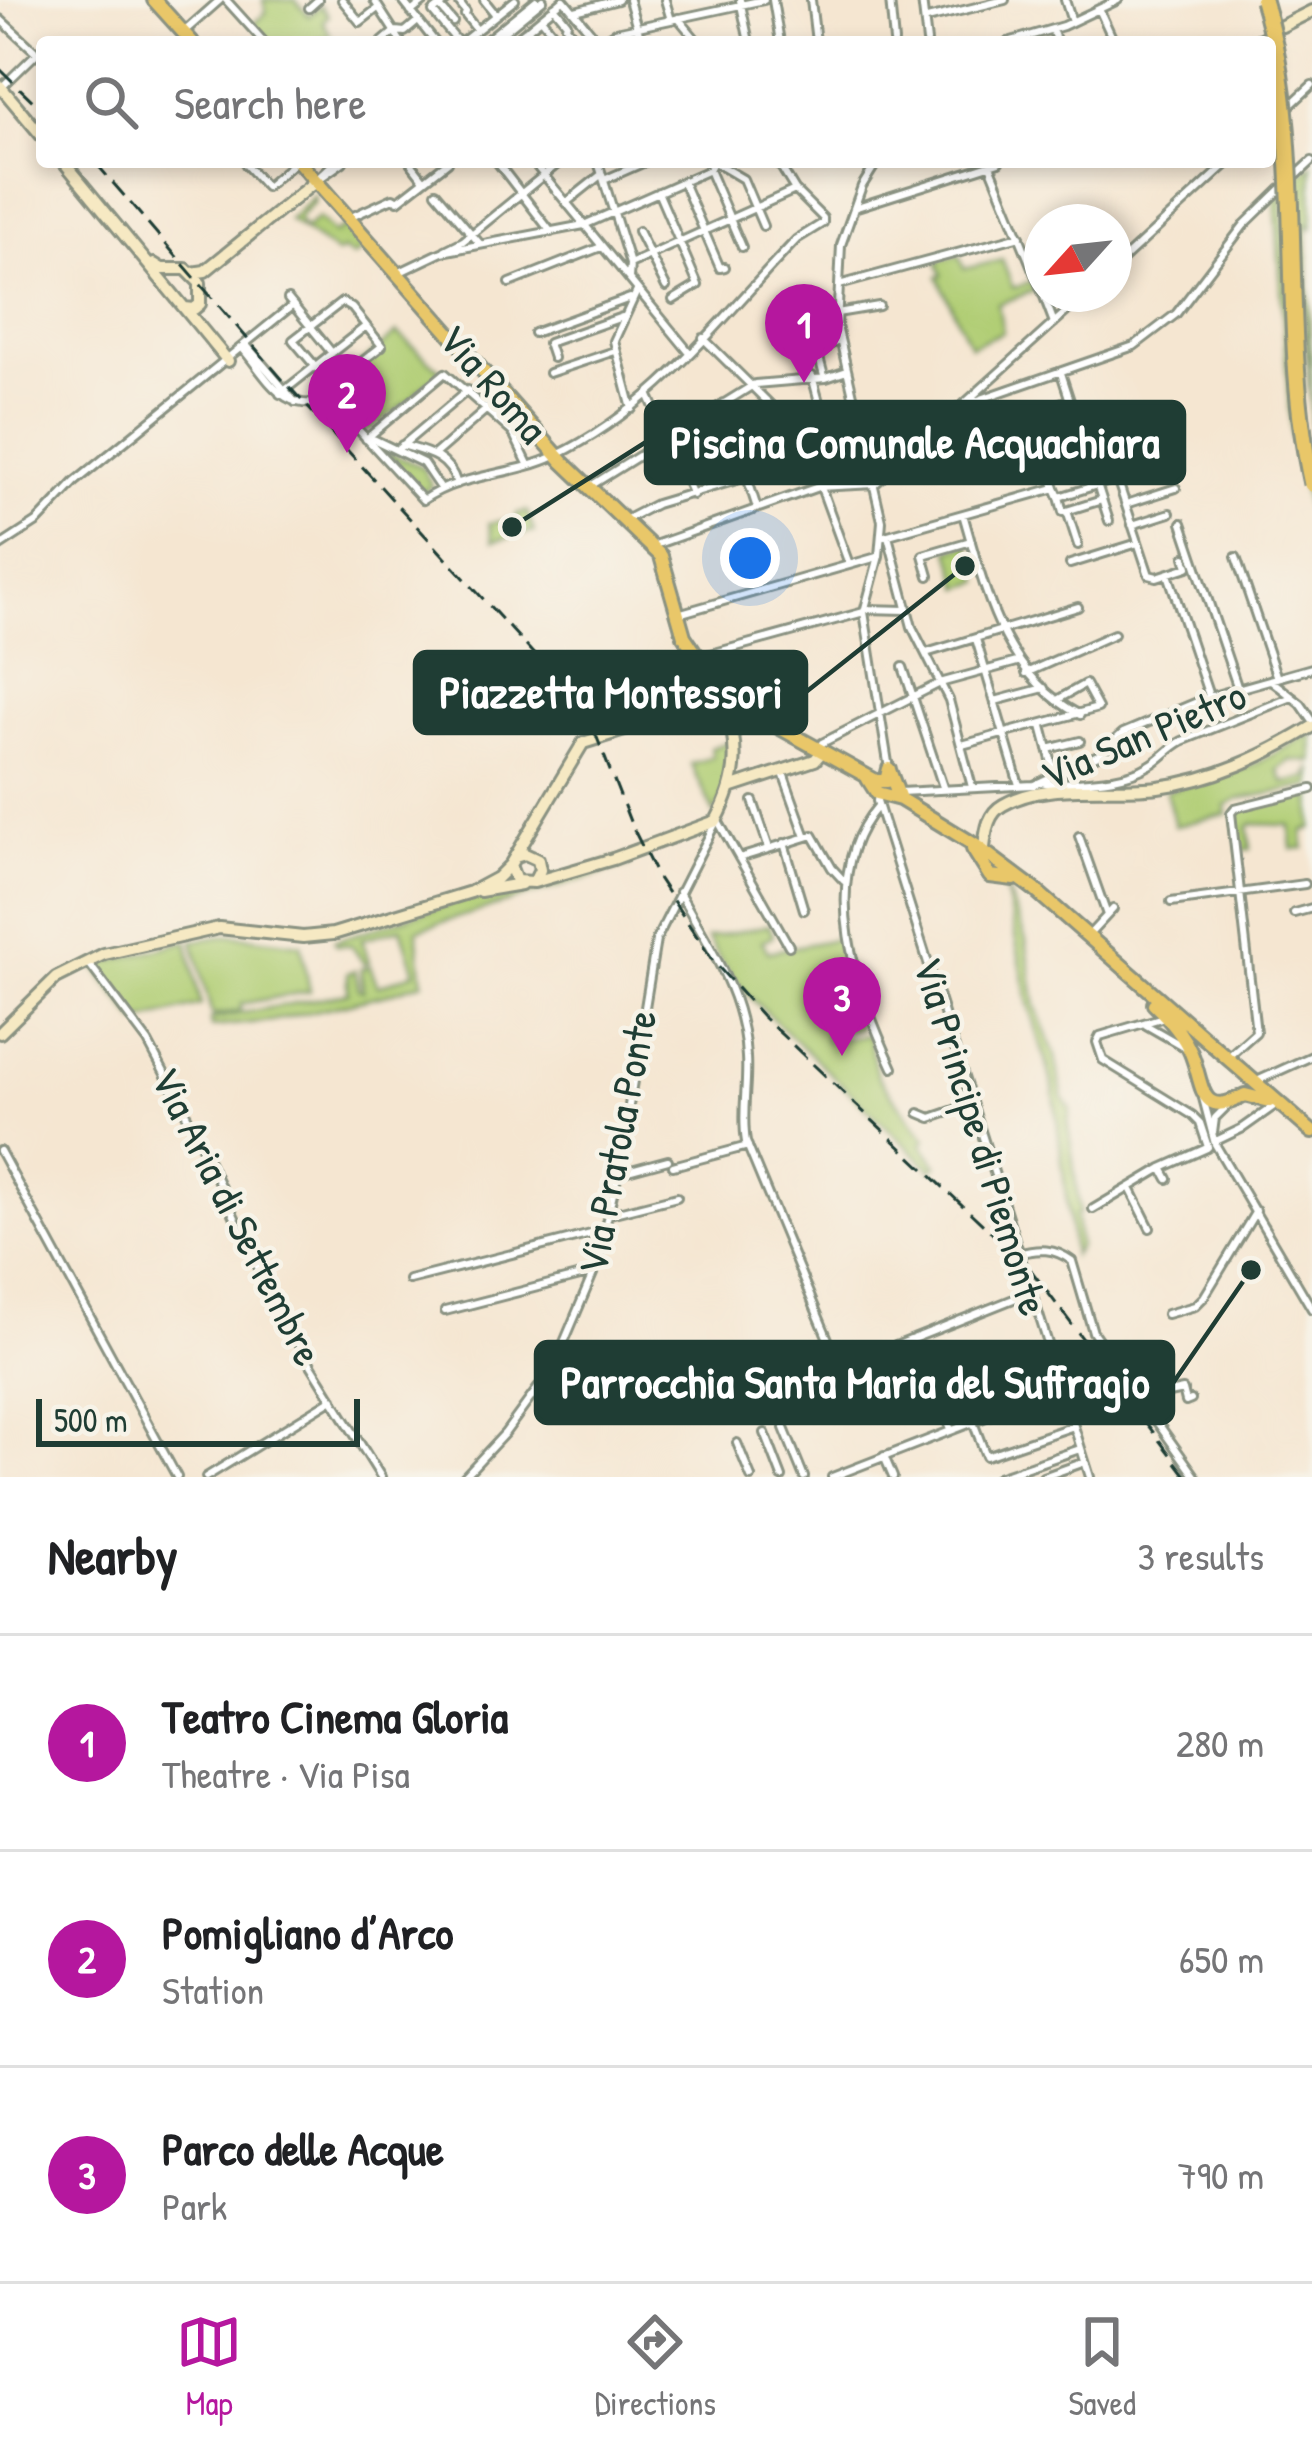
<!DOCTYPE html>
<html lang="en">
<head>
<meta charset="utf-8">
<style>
	:root { --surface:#fff; --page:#f6f6f6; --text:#202124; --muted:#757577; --line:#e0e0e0; --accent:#b5179e }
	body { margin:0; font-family:"Patrick Hand",sans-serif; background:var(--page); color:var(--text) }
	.compass { position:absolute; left:1024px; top:204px; width:108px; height:108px; border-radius:50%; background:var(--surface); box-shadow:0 6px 18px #0003; rotate:243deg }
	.scale { position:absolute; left:36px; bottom:30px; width:324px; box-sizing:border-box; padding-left:12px; border:6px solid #1f3d34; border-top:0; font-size:33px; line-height:42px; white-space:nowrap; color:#1f3d34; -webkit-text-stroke:9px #f7f3e8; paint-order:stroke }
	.you { position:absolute; left:750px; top:558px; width:42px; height:42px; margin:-30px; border:9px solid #fff; border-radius:50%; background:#1a73e8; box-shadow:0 0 0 18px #1a73e833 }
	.badge { display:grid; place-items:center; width:78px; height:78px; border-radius:50%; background:var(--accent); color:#fff; font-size:39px; font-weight:700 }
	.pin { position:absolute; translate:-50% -99px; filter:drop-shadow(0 3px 6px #0008) }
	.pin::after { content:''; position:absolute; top:63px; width:42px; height:36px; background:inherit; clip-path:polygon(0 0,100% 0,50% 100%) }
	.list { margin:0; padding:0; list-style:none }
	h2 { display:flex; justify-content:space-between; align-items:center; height:156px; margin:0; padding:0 48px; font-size:51px }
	h2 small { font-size:39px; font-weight:400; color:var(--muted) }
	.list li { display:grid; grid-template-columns:78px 1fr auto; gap:36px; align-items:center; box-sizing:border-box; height:216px; padding:0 48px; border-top:3px solid var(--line) }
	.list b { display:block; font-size:45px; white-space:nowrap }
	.list p { margin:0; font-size:39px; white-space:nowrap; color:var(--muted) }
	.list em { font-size:39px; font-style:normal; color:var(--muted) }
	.icon { flex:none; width:66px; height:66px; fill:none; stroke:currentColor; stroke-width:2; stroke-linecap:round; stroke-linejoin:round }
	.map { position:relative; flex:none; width:1312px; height:1477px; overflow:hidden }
	.search { position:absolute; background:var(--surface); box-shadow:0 6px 18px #0003; left:36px; right:36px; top:36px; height:132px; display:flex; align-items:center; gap:30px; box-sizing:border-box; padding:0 42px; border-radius:12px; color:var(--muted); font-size:45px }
	.sheet { height:804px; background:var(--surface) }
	nav { display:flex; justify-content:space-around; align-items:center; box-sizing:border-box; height:168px; border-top:3px solid var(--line); background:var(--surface); font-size:33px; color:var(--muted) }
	nav a { display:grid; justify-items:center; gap:6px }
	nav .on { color:var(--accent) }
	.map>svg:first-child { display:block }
	.green { fill:#b1ce75; stroke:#688654; stroke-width:3 }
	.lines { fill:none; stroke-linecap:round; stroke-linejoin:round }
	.street-casing { stroke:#8a9282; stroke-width:12 }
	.secondary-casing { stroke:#8a9282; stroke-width:16 }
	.primary-casing { stroke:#8a9282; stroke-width:18 }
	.street { stroke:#fff; stroke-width:6 }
	.secondary { stroke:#f6e9c3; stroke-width:10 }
	.primary { stroke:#e9c769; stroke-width:12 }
	.rail { stroke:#1f3d34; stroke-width:3; stroke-dasharray:18 9; stroke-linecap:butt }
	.highway-bridge-casing { stroke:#8a9282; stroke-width:21; stroke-linecap:butt }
	.highway-bridge { stroke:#e9c769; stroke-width:15 }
	.labels { text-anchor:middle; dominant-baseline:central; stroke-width:9; stroke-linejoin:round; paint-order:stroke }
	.street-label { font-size:42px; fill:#1f3d34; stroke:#f7f3e8 }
	.leader { fill:none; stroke:#1f3d34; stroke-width:4.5 }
	.callout-dot { fill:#1f3d34; stroke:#f7f3e8; stroke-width:4.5 }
	.callout { fill:#1f3d34; stroke:#1f3d34; stroke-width:4.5 }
	.callout-label { font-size:45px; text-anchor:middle; font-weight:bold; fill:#fff }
</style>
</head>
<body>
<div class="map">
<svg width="1312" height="1477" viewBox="0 0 1312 1477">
	<rect width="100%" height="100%" fill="#f7f3e8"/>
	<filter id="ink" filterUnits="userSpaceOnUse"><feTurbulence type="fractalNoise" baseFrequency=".00833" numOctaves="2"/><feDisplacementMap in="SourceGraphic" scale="24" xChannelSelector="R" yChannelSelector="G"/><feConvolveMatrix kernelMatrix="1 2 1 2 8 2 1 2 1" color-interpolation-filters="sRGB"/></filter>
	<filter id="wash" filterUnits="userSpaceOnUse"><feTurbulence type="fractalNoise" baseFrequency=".004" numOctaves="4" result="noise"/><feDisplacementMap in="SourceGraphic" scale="48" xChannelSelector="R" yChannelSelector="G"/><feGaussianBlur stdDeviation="2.7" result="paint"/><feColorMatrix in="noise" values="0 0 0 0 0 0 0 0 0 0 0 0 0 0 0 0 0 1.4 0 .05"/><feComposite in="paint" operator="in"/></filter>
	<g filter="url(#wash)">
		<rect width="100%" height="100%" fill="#f5e6d1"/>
		<!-- green -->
		<path class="green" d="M263,0H295L309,16L320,6L328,16L323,21L331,36L313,42H268L253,24L266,13Z
			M1312,164V228L1307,223L1312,437L1297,178Z
			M1282,192L1294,418L1312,505V531L1291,436L1275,198Z
			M314,196L313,203L299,217L300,226L306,228L318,218L334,234L345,226L363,249L353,257L342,250L337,254L289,220Z
			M959,255L964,269L1002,260L1013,288L1033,282L1036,290L998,304L1003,332L970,346L938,277L942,275L937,261Z
			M397,333L442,371L416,392L417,395L367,432L331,388Z
			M385,451L422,467L432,486L422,492Z
			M527,511L534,532L493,541L489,523L516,519V514Z
			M969,544L981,582L961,588L950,550Z
			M1312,733V762L1291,760L1278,770L1284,783L1308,778L1312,767V786L1239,799L1226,806L1227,814L1175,826L1166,791L1254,765Z
			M734,740L728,790L714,813L691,764L713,757L711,748Z
			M1312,793V829L1303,831L1304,848L1292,849L1290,825L1252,824L1248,828L1251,849L1239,850L1236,811Z
			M628,857L630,865L417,930L423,982L388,994L271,1021L211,1027L210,1019L348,993V973L355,970L359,989L363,991L361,969L370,966L378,986L415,972L401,928L362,939L369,962L364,964L351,945H336L334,941L466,898L523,888Z
			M1004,882L1026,940L1036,1005L1055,1055L1063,1098L1071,1109L1068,1122L1080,1213L1076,1214L1079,1246L1073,1255L1053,1086L1028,1001Z
			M769,925L773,936L762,941L768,952L840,938L858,1028L825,1034L826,1041L868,1035L877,1076L926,1139L922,1144L937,1165L932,1170L754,1001L732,977L707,938Z
			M232,935L301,944L310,991L241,1004L240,1011L212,1015L193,941Z
			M187,941L201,1005L137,1022L94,966Z"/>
	</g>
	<g filter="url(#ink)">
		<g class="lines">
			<!-- street casing -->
			<g class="street-casing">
				<path id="street" d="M226,0L264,42
					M342,0L360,22L378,8
					M374,0L401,42
					M402,0L435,42
					M448,0L433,12L458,42
					M457,0L466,12
					M484,0L496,15
					M564,0L599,42
					M629,0L638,31L646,42
					M665,0L671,20
					M740,0L749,42
					M773,0L780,42
					M811,0L816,42
					M890,0L894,42
					M922,0L927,42
					M1065,0L1072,22
					M440,7L453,22
					M554,7L567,23
					M309,8L318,0
					M1099,9L1114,42
					M575,11L618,0
					M411,12L426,0
					M465,15L477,30
					M541,18L553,33
					M678,18L698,42
					M0,19L37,53L5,84
					M927,19L1005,0
					M566,26L578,42
					M527,29L537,42
					M186,30L220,0
					M1052,30L1057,42
					M548,41V42
					M382,42L395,31L405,32L418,21
					M462,42L515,0
					M484,42L536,0
					M491,42L543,0
					M512,42L563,0
					M599,42L615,32L764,0
					M1008,42L1063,26L1118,0
					M1250,42L1268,33
					M1270,124L1312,85
					M250,162L246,165L266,187L295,162
					M410,162L424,180
					M497,162L551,232
					M533,162L689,352
					M598,162L630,264L629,278
					M714,162L743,179L763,226
					M877,162L862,186L841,245L837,326L882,521L879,556L864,612L889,769
					M990,165L1042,292
					M709,170L742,247
					M1297,175L1312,161
					M318,178L335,162
					M604,180L645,162
					M316,181L343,162
					M683,182L720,268L725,267
					M436,192L480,244
					M658,192L698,285L673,300
					M567,202L602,174
					M857,207L999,162
					M349,218L393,198L398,201L448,162
					M638,231L666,287
					M445,250L463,241L560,162
					M630,264L795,190
					M1114,268L1229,162
					M400,272L442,252L584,225L709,170L713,162
					M510,283L601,247
					M839,285L1020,236
					M1043,294L1054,323
					M288,299L332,353
					M837,313L879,306
					M534,333L630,298
					M703,338L790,424L858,405
					M247,346L295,402
					M243,349C270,381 283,415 331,400
					M553,358L548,343L622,317
					M549,373L615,351
					M1061,373L1109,521
					M812,376L822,413
					M824,376L817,350L839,341
					M340,379L382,346L352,308L342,302L293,340L327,380L331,400L423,500C461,473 513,476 555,456C655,409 722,317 797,239L823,223V218L795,190L778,162
					M280,394L366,326
					M649,396L693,495
					M723,403L757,508
					M632,409L614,341L637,291
					M1094,409L1149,575L1157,577L1188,567L1185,557
					M790,424L800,461
					M864,434L958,407L1134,346L1176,314L1244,225L1281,189
					M369,437L423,463L440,488
					M366,439L445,373L513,433L528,464
					M402,445C427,452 449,456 457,484
					M1041,446L1080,433
					M397,450L468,390
					M435,454L488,408
					M800,461L811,460L849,564
					M592,485L755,384L826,378L847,371
					M1055,488L1059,497L1173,461
					M1055,488L1031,413L1069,400
					M1059,497L1063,512L1102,500
					M1126,504L1176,488
					M1067,511L1078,545
					M963,514C985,590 1003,675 1080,715
					M625,520L656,504L800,461
					M1182,523L1238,689
					M1132,525L1170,513
					M885,536L1055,488
					M888,536L912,627L949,700L972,787
					M0,546L37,522L75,482L293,305
					M652,546L818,487L875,484L1086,294
					M1236,557L1277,678
					M1070,564L1138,543
					M1168,574L1209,696
					M929,576L923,555L971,541
					M865,609L907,610
					M678,614L877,557
					M976,639L1019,785
					M926,653L1078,607
					M700,657L864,612
					M903,667L943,787
					M1026,673L1114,634
					M1272,681L1301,704L1312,720
					M995,701L1044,688
					M1042,726L1055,775
					M962,745L1098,708L1085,684L1057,700
					M821,748L822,743L940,683L1017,662
					M1048,749L1080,741
					M783,773L805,834
					M1041,782L1050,784C1081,781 1123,782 1150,765C1161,759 1169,748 1182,741L1292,697
					M900,792L1034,785L1098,755L1123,733L1209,697L1312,668
					M878,794L877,801L1090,1477
					M753,801L769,848
					M878,806C815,879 857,991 893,1068
					M717,819L789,946
					M1079,836L1107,915
					M784,843L804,910
					M739,858L813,835L832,868L844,881
					M679,892C709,947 743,992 746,1057C748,1086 741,1113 746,1142L840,1368L1031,1292
					M1171,902L1305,884
					M1294,913L1312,908
					M1088,936L1113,909
					M87,961L148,1042L193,1127L280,1315L381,1477
					M1164,1017L1100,1036L1097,1042L1103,1060L1192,1115L1200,1123L1208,1147
					M1146,1025L1186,1048
					M1228,1057L1256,1032L1231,813L1235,808L1312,789
					M1259,1080L1312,1056
					M1203,1098L1215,1144L1312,1309
					M919,1113L931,1118L972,1104
					M1213,1133L1215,1118L1229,1104
					M1216,1141L1243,1128L1274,1106
					M0,1151L177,1477
					M673,1166L748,1146
					M1162,1168L1168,1179
					M620,1173L668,1160
					M1131,1190L1150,1228
					M1093,1209L1162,1168L1207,1148
					M610,1214L677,1197
					M1018,1254C1038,1248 1055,1248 1072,1261L1093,1332L1196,1477
					M409,1280L603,1231
					M445,1311L592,1273
					M1167,1314L1195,1306L1204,1297L1256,1211
					M1136,1366L1138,1373L1131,1374L1129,1368Z
					M1012,1383L1054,1369
					M934,1385L951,1430
					M1149,1397L1183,1390L1186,1402L1191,1400
					M973,1422L986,1456L1074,1426
					M784,1428L804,1477
					M765,1433L782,1477
					M737,1443L751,1477
					M884,1456L893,1477
					M206,1477L333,1399
					M464,1477L505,1433L554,1366L595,1269L618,1173L656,940L715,824
					M832,1477L1061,1388
					M998,1477L1080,1449
					M1043,1477L1085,1462"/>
			</g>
			<!-- secondary casing -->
			<g class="secondary-casing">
				<path id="secondary" d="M1282,26L1312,11
					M0,86L42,136
					M64,162L228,361
					M154,264L162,269H186L200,283V304L194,309L185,308
					M192,273L205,271L316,181
					M733,787L815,760L822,752
					M983,855C986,837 985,815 1003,805C1047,780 1109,793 1158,787C1214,780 1264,756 1312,727
					M515,857L525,854L538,860L540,870L534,882L516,881L510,865L583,743L726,698C737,748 741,774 716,821L613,859L534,882
					M480,891L521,884
					M0,1033L56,978L104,954L219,928L303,937L333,934L471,892L497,878L510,865"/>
			</g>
			<!-- primary casing -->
			<g class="primary-casing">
				<path id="primary" d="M154,0L192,42
					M299,162L563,462L661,556L684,636L726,698L876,781H886L889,769
					M868,779L877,793L900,799L889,770
					M900,799L975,845L1034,889L1312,1132
					M973,849L990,876L1014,879
					M1154,1004C1169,1018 1183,1034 1191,1053C1204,1084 1198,1121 1245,1095L1269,1101"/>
			</g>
			<!-- street -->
			<use href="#street" class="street"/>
			<!-- secondary -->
			<use href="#secondary" class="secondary"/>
			<!-- primary -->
			<use href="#primary" class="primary"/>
			<!-- rail -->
			<path class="rail" d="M0,69L42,110
				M95,162L283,380L572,696L596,735L631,824L658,878L713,961L763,1017L1030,1269L1187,1477"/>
			<!-- highway-bridge casing -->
			<g class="highway-bridge-casing">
				<path id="highway-bridge" d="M1263,0C1309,153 1277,327 1312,484"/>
			</g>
			<!-- highway-bridge -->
			<use href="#highway-bridge" class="highway-bridge"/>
		</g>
	</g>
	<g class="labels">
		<!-- street labels -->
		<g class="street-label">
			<text transform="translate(494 383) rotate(49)">Via Roma</text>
			<text transform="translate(1143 734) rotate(-23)">Via San Pietro</text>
			<text transform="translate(982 1136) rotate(73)">Via Principe di Piemonte</text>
			<text transform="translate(616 1142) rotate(-79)">Via Pratola Ponte</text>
			<text transform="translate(238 1216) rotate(63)">Via Aria di Settembre</text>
		</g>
	</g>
	<!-- callouts -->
	<path class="leader" d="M512 527L646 442M965 566L806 692M1251 1270L1173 1383"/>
	<g class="callout-dot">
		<circle cx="512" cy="527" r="12"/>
		<circle cx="965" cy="566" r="12"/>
		<circle cx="1251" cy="1270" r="12"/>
	</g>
	<g class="callout">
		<rect x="646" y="402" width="538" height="81" rx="12"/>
		<rect x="415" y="652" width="391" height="81" rx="12"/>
		<rect x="536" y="1342" width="637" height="81" rx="12"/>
	</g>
	<g class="callout-label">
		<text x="915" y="458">Piscina Comunale Acquachiara</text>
		<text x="611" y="708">Piazzetta Montessori</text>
		<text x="855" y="1398">Parrocchia Santa Maria del Suffragio</text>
	</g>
</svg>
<svg class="compass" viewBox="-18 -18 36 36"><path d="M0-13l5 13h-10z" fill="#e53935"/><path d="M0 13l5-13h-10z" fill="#757577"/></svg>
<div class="scale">500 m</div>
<div class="you"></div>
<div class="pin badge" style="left:804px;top:383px">1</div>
<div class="pin badge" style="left:347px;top:453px">2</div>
<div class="pin badge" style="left:842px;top:1056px">3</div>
<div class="search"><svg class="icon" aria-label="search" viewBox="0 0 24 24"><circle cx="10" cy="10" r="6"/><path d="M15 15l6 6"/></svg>Search here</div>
</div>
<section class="sheet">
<h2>Nearby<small>3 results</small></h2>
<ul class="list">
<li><span class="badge">1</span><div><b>Teatro Cinema Gloria</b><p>Theatre · Via Pisa</p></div><em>280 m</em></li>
<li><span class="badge">2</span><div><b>Pomigliano d’Arco</b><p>Station</p></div><em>650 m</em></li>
<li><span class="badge">3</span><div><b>Parco delle Acque</b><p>Park</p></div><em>790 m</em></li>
</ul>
</section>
<nav>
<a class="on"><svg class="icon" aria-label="map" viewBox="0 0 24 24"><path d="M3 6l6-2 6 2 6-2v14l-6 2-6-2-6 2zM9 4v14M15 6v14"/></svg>Map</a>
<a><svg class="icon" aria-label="directions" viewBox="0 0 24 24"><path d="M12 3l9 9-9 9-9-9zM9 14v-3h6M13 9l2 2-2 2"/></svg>Directions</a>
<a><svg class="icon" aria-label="saved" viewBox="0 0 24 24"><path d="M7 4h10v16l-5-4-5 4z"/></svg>Saved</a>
</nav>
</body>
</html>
